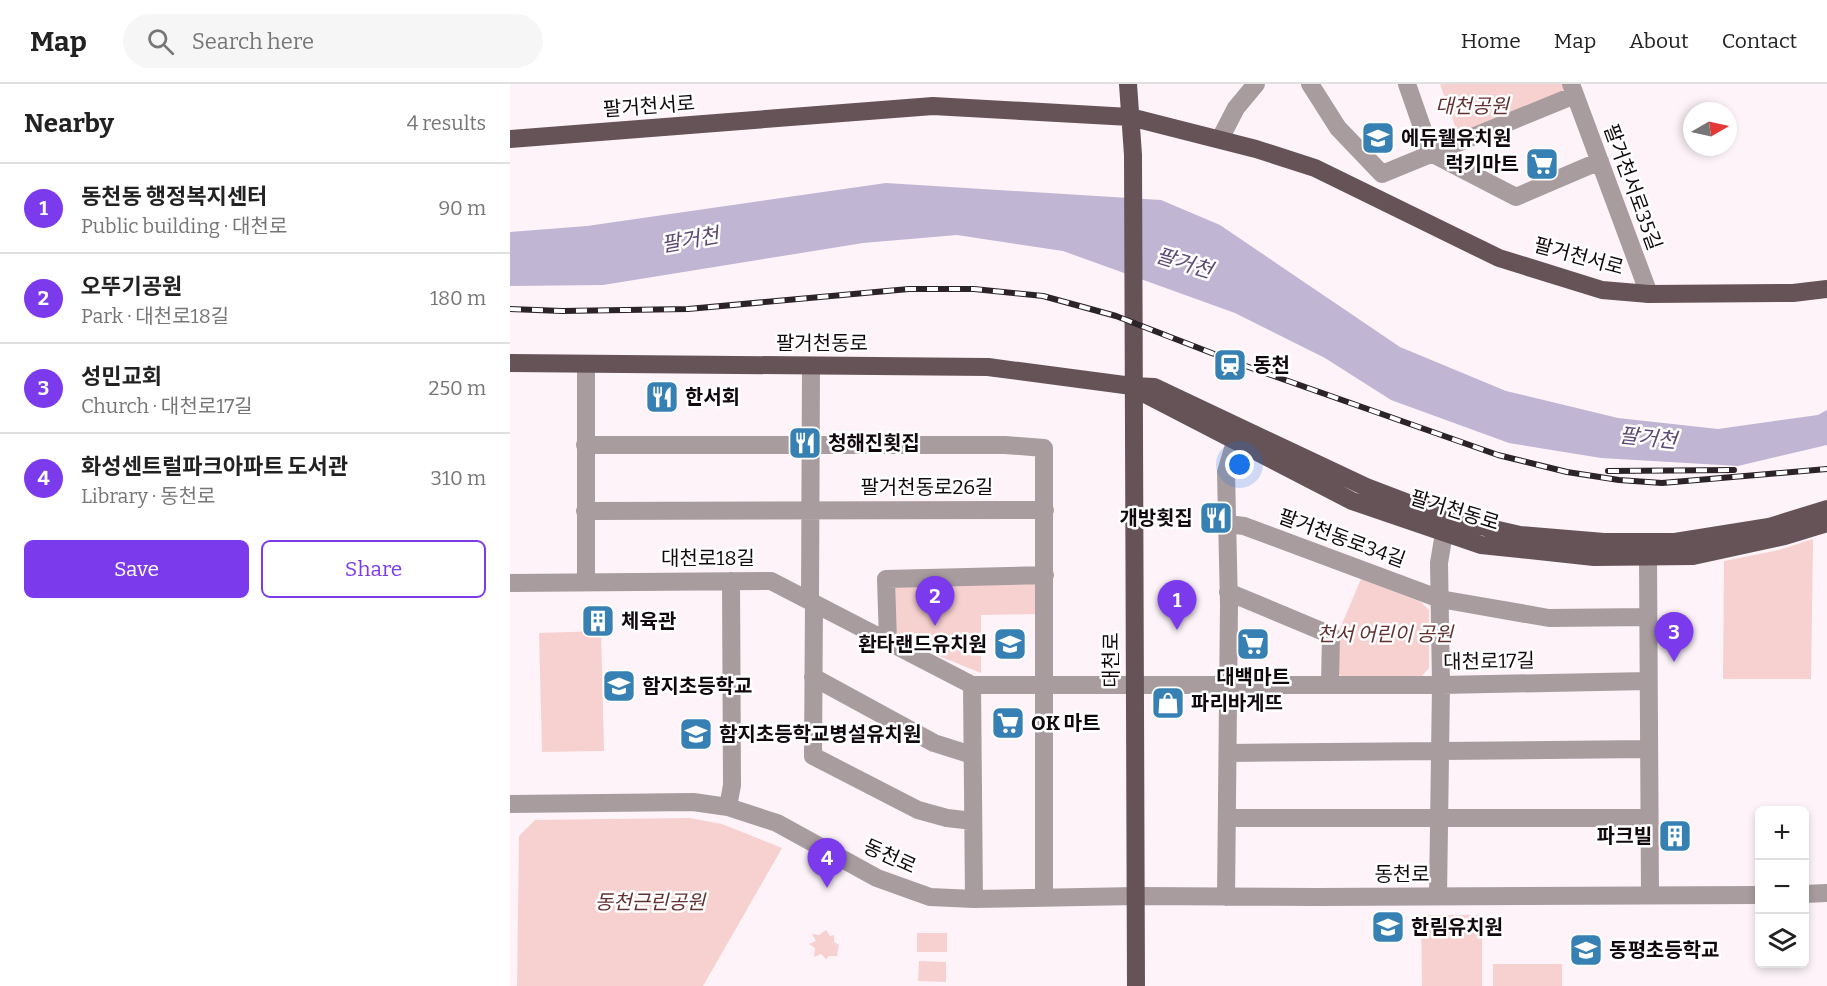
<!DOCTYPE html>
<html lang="en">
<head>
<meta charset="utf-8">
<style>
	:root { --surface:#fff; --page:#f6f6f6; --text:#222; --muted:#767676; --line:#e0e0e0; --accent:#7c3aed }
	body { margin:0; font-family:Bitter,"Noto Sans KR",serif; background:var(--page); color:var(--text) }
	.controls { position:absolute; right:18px; bottom:18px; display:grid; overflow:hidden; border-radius:9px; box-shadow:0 3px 9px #0003 }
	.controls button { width:54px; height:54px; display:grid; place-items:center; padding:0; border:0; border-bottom:2px solid var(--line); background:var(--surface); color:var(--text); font:30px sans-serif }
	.compass { position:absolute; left:1173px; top:18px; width:54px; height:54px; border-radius:50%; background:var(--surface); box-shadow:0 3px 9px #0003; rotate:81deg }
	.you { position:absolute; left:730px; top:381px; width:21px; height:21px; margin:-15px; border:4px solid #fff; border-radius:50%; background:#1a73e8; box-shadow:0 0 0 9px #1a73e833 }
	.badge { display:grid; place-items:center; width:39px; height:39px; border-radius:50%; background:var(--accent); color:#fff; font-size:20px; font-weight:700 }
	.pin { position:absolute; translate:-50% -50px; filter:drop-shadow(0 2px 3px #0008) }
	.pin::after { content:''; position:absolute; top:32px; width:21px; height:18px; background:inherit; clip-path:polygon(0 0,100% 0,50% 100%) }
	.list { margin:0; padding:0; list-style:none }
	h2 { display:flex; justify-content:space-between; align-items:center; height:78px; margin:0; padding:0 24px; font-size:26px }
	h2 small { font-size:20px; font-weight:400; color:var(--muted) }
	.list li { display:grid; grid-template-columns:39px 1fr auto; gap:18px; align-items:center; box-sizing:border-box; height:90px; padding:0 24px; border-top:2px solid var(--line) }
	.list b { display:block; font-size:22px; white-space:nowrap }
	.list p { margin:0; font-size:20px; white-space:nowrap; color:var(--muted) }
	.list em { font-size:20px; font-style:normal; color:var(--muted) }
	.actions { display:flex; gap:12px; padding:18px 24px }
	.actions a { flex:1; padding:14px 0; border:2px solid var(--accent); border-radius:9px; text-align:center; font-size:21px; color:var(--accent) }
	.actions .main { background:var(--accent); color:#fff }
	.icon { flex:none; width:33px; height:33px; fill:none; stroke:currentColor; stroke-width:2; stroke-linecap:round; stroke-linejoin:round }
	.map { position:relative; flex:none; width:1317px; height:902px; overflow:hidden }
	header { display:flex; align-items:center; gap:36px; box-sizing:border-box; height:84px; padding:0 30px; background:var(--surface); border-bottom:2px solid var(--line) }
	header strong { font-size:28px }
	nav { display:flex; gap:33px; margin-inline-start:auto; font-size:21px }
	.search { width:420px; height:54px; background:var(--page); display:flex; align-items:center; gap:15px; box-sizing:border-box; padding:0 21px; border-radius:33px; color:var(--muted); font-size:22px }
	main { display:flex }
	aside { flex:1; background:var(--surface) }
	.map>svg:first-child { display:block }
	.green { fill:#f7d1cf }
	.water { fill:#c0b5d3 }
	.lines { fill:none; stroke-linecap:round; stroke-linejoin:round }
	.minor { stroke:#a89c9f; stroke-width:18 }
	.major { stroke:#665358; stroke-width:18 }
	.rail-casing { stroke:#2b2328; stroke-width:6 }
	.rail { stroke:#fff; stroke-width:4; stroke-dasharray:11; stroke-linecap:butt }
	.labels { text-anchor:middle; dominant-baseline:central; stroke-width:5; stroke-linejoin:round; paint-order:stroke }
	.street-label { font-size:20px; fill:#11090e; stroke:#fff }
	.park-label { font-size:20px; font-style:italic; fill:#633030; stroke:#fff }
	.poi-label { font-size:20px; font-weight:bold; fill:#11090e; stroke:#fff; text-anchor:start }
	.water-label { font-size:21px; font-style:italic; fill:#5b4875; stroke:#fff }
</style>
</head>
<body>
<header>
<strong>Map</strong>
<div class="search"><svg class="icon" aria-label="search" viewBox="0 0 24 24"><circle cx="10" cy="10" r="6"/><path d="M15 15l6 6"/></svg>Search here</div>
<nav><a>Home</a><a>Map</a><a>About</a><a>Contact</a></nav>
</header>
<main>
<aside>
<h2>Nearby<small>4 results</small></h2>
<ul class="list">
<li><span class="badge">1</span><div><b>동천동 행정복지센터</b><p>Public building · 대천로</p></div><em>90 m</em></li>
<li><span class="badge">2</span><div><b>오뚜기공원</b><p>Park · 대천로18길</p></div><em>180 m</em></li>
<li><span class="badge">3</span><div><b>성민교회</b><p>Church · 대천로17길</p></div><em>250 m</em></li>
<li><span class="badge">4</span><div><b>화성센트럴파크아파트 도서관</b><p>Library · 동천로</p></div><em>310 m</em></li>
</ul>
<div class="actions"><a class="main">Save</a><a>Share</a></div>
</aside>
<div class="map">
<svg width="1317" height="902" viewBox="0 0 1317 902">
	<rect width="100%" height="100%" fill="#fdf3f9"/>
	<!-- green -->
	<path class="green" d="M930,0H1054L1053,8L948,50Z
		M1303,455L1301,595H1213L1214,477L1269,466Z
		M851,495L911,518L919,526V584L910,594H833L826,587V554Z
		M528,498L529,530L471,531V589L380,552V500Z
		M91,547L94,667L32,668L29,549Z
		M180,734L212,740L272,764L193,902H7L9,752L25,736Z
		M911,831H972V902H912Z
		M316,846L320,852L324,851V858L329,861L327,872H319L316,875L311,870L304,873L305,864L299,860L306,857L302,850L309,851Z
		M407,849H437V868H407Z
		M409,877L436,878V898L408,897Z
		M983,880H1052V902H983Z"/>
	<!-- water -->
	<path class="water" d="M376,99L651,116L710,141L890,263L996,307L1108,334L1208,345L1308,331L1317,326V361L1228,382L1091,374L999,359L881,316L815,274L725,229L553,167L447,151L353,159L93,201L0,202V148L77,142Z"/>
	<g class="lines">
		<!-- minor -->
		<path class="minor" d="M800,0L828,44L872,90
			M897,0L921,69L1006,113L1090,77
			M1061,0L1139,210
			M710,55L726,24L746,0
			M872,90L1065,11
			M75,361H495L534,364V813
			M75,427L535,426
			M717,440L734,442L930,515L1039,534L1138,533
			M1138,472L1140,811
			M76,498V280
			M0,499L261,497L462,601H931L1138,597
			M718,508L821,551L820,600
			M300,517L301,282
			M304,520L303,672L408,726L437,734L463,737
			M378,558L376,495L535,491
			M303,593L424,659L462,671
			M462,601L464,815
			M718,669L1139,665
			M0,720L183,718L218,723L267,739L367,794L420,813L464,815L626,812L806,813L1250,811
			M218,723L222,701L221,497
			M717,734H1139
			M1294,810L1317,809
			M928,812L931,601L929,479L934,449
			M716,813L719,521L716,388L725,358"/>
		<!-- major -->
		<path class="major" d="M618,0L623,71L626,902
			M0,55L423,22L620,33L746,65L805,84L989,174L1092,206L1139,210L1283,209L1317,205
			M0,279L478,283L622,302L644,303L856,403L940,435L1010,451L1094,458H1165L1259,443L1317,425
			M637,311L842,417L971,461L1084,473L1183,472L1275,452L1317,439"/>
		<!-- rail casing -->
		<g class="rail-casing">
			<path id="rail" d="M0,225L52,227L178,225L399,205H464L533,212L606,232L730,280L988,371L1057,388L1109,396L1152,399L1317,385
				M1098,387L1224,386"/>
		</g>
		<!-- rail -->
		<use href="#rail" class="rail"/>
	</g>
	<!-- icons -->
	<defs>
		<g id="school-square" transform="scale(1.725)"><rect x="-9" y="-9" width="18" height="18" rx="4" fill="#3780b4" stroke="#fff"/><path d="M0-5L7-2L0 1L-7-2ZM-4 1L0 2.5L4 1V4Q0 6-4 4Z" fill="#fff"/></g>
		<g id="supermarket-square" transform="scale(1.725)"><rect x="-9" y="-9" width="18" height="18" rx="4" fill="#3780b4" stroke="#fff"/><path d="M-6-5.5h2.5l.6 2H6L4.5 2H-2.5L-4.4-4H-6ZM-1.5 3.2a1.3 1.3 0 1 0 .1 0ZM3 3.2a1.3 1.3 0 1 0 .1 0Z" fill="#fff"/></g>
		<g id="station-square" transform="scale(1.725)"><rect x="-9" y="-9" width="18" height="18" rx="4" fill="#3780b4" stroke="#fff"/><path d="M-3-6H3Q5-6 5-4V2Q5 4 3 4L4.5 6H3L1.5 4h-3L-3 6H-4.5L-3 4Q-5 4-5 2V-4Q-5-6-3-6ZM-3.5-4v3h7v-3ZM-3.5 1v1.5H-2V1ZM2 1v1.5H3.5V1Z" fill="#fff"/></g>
		<g id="restaurant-square" transform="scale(1.725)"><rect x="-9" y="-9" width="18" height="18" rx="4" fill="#3780b4" stroke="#fff"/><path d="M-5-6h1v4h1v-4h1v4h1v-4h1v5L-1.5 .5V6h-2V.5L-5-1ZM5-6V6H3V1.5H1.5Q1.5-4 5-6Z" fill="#fff"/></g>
		<g id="building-square" transform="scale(1.725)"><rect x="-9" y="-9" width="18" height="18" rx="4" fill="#3780b4" stroke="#fff"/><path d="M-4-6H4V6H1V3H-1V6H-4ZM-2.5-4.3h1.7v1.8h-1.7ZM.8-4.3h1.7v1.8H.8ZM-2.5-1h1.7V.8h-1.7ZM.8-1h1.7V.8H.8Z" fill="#fff"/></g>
		<g id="shop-square" transform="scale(1.725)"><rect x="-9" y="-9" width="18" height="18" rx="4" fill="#3780b4" stroke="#fff"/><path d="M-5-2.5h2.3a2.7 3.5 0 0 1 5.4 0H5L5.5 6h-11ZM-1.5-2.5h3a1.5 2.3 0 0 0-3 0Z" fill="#fff"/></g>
	</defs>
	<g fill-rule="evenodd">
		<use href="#school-square" x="868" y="54"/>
		<use href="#supermarket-square" x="1032" y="80"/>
		<use href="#station-square" x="720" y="281"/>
		<use href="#restaurant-square" x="152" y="313"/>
		<use href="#restaurant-square" x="295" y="359"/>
		<use href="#restaurant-square" x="706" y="434"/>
		<use href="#building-square" x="88" y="537"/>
		<use href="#school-square" x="500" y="560"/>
		<use href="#supermarket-square" x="743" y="560"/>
		<use href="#school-square" x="109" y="602"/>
		<use href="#shop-square" x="658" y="619"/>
		<use href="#supermarket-square" x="498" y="639"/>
		<use href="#school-square" x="186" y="650"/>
		<use href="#building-square" x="1165" y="752"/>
		<use href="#school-square" x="878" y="843"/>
		<use href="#school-square" x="1076" y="866"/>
	</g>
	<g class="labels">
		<!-- street labels -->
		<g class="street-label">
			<text transform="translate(139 22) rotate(-4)">팔거천서로</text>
			<text transform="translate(1123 103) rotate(70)">팔거천서로35길</text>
			<text transform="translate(1069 172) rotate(15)">팔거천서로</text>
			<text x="312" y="259">팔거천동로</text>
			<text x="417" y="403">팔거천동로26길</text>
			<text transform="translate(945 426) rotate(17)">팔거천동로</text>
			<text transform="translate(832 454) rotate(20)">팔거천동로34길</text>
			<text x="198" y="474">대천로18길</text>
			<text transform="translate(601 576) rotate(-90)">대천로</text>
			<text transform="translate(979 577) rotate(-1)">대천로17길</text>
			<text transform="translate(380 772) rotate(24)">동천로</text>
			<text x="892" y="790">동천로</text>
		</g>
		<!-- park labels -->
		<g class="park-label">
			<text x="962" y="22">대천공원</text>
			<text x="875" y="550">천서 어린이 공원</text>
			<text x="140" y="818">동천근린공원</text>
		</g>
		<!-- poi labels -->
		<g class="poi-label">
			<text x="891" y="54">에듀웰유치원</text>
			<text x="1009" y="80" text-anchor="end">럭키마트</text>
			<text x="743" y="281">동천</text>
			<text x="175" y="313">한서회</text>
			<text x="318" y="359">청해진횟집</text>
			<text x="683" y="434" text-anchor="end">개방횟집</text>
			<text x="111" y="537">체육관</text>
			<text x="477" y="560" text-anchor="end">환타랜드유치원</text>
			<text x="743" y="593" text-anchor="middle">대백마트</text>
			<text x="132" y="602">함지초등학교</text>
			<text x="681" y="619">파리바게뜨</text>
			<text x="521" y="639">OK 마트</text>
			<text x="209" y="650">함지초등학교병설유치원</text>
			<text x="1142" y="752" text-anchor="end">파크빌</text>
			<text x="901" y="843">한림유치원</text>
			<text x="1099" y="866">동평초등학교</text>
		</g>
		<!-- water labels -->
		<g class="water-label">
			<text transform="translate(180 156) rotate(-10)">팔거천</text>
			<text transform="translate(674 179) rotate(17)">팔거천</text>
			<text transform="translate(1138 354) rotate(6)">팔거천</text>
		</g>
	</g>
</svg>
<div class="controls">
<button>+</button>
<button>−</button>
<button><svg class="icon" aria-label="layers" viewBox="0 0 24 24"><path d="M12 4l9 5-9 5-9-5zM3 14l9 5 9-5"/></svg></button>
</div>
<svg class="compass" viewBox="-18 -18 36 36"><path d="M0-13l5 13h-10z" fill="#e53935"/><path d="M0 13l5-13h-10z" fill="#767676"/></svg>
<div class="you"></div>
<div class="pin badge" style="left:667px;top:546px">1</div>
<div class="pin badge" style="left:425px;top:542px">2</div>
<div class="pin badge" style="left:1164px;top:578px">3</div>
<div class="pin badge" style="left:317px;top:804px">4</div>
</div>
</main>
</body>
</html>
